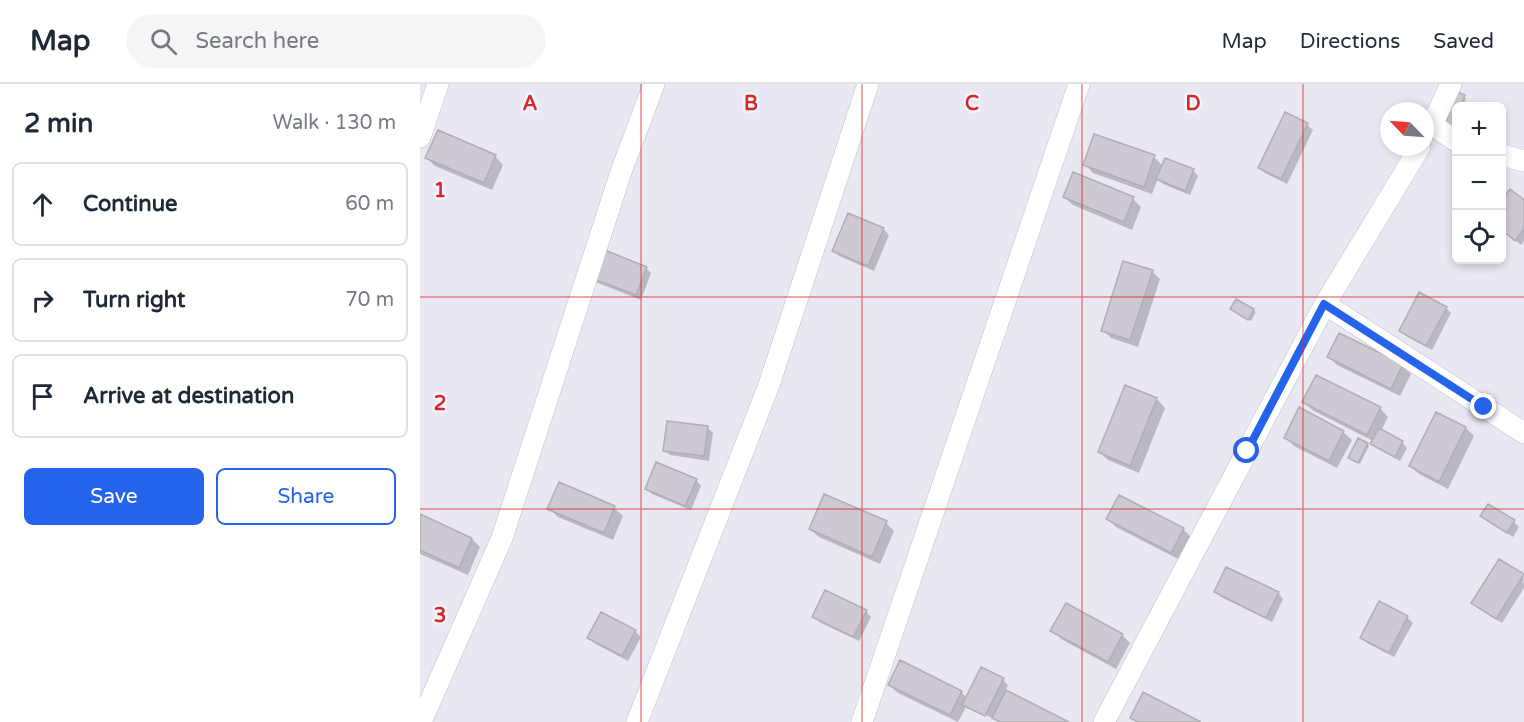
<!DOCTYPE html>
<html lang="en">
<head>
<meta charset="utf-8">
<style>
	:root { --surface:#fff; --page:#f6f6f7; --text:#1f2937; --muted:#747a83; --line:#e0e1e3; --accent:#2563eb }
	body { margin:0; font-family:"Varela Round",sans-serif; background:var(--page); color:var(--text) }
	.controls { position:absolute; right:18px; top:18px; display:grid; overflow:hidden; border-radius:9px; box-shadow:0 3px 9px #0003 }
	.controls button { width:54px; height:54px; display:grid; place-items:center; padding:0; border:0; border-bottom:2px solid var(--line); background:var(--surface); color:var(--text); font:30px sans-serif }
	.compass { position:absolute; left:960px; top:18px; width:54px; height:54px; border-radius:50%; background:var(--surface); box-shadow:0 3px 9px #0003; rotate:295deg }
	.stop { position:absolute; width:18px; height:18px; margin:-14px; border:4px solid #2563eb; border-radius:50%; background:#fff }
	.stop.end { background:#2563eb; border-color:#fff; box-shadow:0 2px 6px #0008 }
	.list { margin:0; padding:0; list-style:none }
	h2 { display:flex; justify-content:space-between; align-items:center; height:78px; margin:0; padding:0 24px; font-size:26px }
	h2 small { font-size:20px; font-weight:400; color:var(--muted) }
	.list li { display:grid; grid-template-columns:39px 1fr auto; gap:18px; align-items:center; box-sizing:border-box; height:84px; margin:0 12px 12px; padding:0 12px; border:2px solid var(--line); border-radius:9px }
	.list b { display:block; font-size:22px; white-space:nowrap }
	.list em { font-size:20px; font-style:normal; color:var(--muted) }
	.actions { display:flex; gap:12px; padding:18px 24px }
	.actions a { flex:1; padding:14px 0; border:2px solid var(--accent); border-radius:9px; text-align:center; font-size:21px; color:var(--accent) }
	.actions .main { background:var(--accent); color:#fff }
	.icon { flex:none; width:33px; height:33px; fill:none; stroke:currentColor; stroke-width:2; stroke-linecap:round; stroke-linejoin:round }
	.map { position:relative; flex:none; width:1104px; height:638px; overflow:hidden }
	header { display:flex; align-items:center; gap:36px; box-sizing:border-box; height:84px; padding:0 30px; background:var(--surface); border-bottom:2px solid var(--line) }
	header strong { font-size:28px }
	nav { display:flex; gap:33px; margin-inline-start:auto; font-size:21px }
	.search { width:420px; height:54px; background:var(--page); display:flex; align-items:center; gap:15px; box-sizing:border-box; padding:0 21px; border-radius:33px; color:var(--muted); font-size:22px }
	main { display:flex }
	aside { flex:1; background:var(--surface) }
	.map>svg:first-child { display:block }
	.shadow { fill:#0003 }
	.building { fill:#cdc8d2; stroke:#b2aeb7; stroke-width:1.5 }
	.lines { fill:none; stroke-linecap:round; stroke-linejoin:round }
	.street-casing { stroke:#c2c0ca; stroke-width:22 }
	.street { stroke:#fff; stroke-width:21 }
	.route { stroke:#2563eb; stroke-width:8 }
	.grid { fill:none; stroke:#d62828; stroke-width:1.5; stroke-opacity:0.55 }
	.grid-label { font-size:20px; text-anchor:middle; font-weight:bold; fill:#d62828; stroke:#f6f4fe; stroke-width:5; stroke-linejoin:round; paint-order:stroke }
</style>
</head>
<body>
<header>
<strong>Map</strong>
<div class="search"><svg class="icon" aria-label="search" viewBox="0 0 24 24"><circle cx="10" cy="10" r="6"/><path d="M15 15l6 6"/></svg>Search here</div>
<nav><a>Map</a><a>Directions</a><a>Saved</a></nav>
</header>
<main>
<aside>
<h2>2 min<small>Walk · 130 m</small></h2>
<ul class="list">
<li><svg class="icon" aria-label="ahead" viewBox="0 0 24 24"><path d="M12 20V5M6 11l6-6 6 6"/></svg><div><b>Continue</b></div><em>60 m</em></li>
<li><svg class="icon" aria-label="right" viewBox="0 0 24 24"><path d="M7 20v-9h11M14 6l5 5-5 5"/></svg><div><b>Turn right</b></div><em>70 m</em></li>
<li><svg class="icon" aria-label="arrive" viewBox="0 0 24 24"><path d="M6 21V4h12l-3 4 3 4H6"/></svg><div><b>Arrive at destination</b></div></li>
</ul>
<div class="actions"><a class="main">Save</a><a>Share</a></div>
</aside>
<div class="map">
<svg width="1104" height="638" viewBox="0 0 1104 638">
	<rect width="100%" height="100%" fill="#e9e7f1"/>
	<!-- shadow -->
	<path class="shadow" d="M1037,10L1046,15L1043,22H1036V41L1034,47L1028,44Z
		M866,30L887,41L893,46L867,100L845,89L840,84Z
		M675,52L734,73L743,82L773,86L778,92L770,111L743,100L738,94L732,110L673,89L665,80Z
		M75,72L83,81L72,106L15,82L7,74Z
		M1091,107L1104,118V157L1101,161L1082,145V119Z
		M644,113L713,115L721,123L712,146L653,121Z
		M429,131L463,145L469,151L454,187L419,172L414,167Z
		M226,184L231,189L221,216L178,199L173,193Z
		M732,187L740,195L718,263L691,254L683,246Z
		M1026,224L1031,229L1012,266L986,252L980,247Z
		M833,226L836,228L831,237L815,227Z
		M909,273L982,281L991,290L980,312L917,281Z
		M706,303L737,315L745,324L719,389L688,376L679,368Z
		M884,318L960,324L968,333L961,347L982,358L987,364L980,377L958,365L952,359L953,357L892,326Z
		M1016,330L1046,344L1054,352L1028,405L999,390L990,382Z
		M287,343L293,349L289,377L250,371L244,366Z
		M923,348L932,356L917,384L874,362L865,353Z
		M947,360L949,362L940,380L932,376Z
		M276,396L281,402L271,426L232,410L227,404Z
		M140,400L194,424L203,432L193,456L138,433L129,424Z
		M1062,431L1094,438L1099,443L1093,453L1067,437Z
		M0,432L52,455L60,463L48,491L0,470Z
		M688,435L763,445L771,453L760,476L696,443Z
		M466,439L474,447L460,480L399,453L390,445Z
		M1103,491L1104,504L1082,539L1058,524L1053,519Z
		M796,507L858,509L863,515L852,538L801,513Z
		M446,527L451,533L439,557L399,538L394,532Z
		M987,533L993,539L974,573L947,559L942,554Z
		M632,546L702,551L710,559L696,585L641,555Z
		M215,547L221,553L208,577L174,559L169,554Z
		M583,596L588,601L585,607L645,638H579L573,632L572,634L548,622V625L546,623L538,638L478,609L469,601L541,608L547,614Z"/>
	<!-- building -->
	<path class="building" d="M1037,8L1045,11L1041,22H1036V34L1032,46L1024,43Z
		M865,28L888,39L861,95L838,84Z
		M18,46L76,71L64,99L5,74Z
		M674,50L735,71L724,103L663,81Z
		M745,74L774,85L765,107L736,95Z
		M653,88L714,113L704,138L643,113Z
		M1090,105L1104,116V145L1095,157L1082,146V116Z
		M428,129L464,144L448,182L412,167Z
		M182,165L227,183L216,211L171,194Z
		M703,177L733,186L710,256L681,247Z
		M999,208L1027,223L1006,262L979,247Z
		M816,215L834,225L828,236L810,225Z
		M919,249L983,280L971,305L907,273Z
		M896,291L961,323L947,351L882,318Z
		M705,301L737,314L710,382L678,368Z
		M879,323L924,347L909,377L864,354Z
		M1016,328L1046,343L1019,398L989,382Z
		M247,337L288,342L284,372L243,367Z
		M959,344L983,357L975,373L950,360Z
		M938,354L948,359L938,379L928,374Z
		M236,378L277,395L265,422L225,405Z
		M139,398L195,422L184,449L127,425Z
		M404,410L467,437L452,473L389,445Z
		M699,411L764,444L751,469L686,435Z
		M1068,420L1095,436L1087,449L1060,432Z
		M0,430L52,454L39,484L0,466Z
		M1079,475L1104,490L1076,535L1051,519Z
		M806,483L859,508L846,534L794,508Z
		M405,506L447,526L433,553L392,533Z
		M959,517L988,532L969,569L940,554Z
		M646,519L703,550L688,578L630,547Z
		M181,528L216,546L202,572L167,554Z
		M480,576L542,607L530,631L468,601Z
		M561,583L584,594L565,632L542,621Z
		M586,606L649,638H580L572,634Z
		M723,608L781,638H718L710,634Z"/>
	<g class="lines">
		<!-- street casing -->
		<g class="street-casing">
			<path id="street" d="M1031,0L1012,41L1036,57
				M0,53L18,0
				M1082,71L1104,77
				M905,220L1104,349
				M1,638L82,454L202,85L234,0
				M217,638L349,301L448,0
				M442,638L659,0
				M684,638L905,220L1000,63"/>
		</g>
		<!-- street -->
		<use href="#street" class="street"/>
	</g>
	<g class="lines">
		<!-- route -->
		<path class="route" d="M827,367L904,220L1064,323"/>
	</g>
	<!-- grid -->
	<path class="grid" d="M221,0V638M442,0V638M662,0V638M883,0V638M0,213H1104M0,425H1104"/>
	<g class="grid-label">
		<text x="110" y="26">A</text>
		<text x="331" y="26">B</text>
		<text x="552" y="26">C</text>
		<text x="773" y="26">D</text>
		<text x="20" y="113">1</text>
		<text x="20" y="326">2</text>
		<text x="20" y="538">3</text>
	</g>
</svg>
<div class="controls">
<button>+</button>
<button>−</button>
<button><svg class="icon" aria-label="locate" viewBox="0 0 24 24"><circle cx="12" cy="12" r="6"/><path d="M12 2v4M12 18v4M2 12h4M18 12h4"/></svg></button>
</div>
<svg class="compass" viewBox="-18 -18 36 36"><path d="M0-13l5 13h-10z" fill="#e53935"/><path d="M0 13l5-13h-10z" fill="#747a83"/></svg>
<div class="stop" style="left:827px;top:367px"></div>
<div class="stop end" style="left:1064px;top:323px"></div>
</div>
</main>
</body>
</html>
